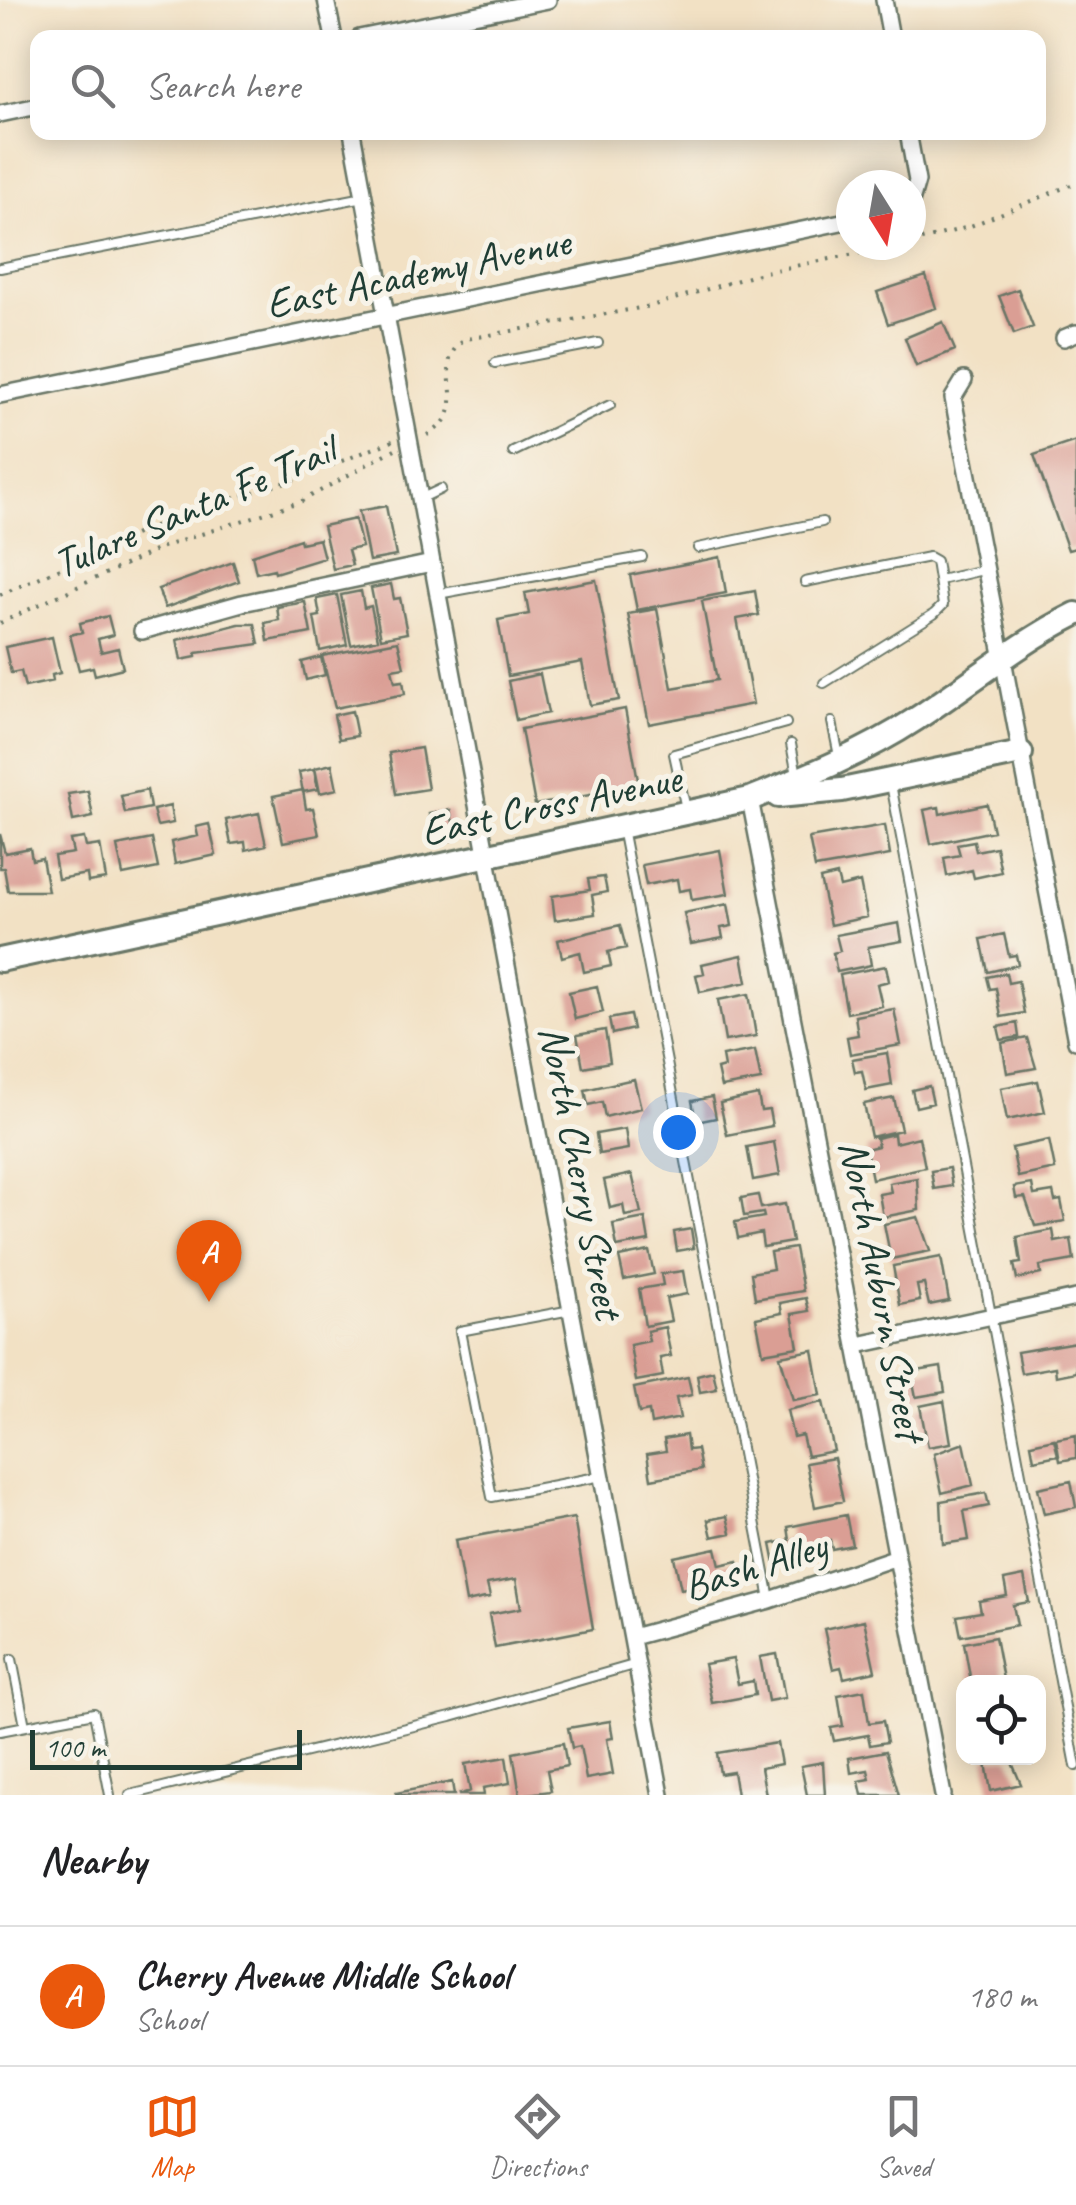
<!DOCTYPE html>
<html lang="en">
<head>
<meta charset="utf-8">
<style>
	:root { --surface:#fff; --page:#f6f6f6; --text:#202124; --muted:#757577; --line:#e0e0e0; --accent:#ea580c }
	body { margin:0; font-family:Caveat,sans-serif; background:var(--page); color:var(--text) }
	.controls { position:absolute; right:30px; bottom:30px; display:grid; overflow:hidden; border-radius:20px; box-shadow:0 5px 25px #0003 }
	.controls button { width:90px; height:90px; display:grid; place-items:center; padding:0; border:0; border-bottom:2px solid var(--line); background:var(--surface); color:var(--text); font:50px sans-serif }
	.compass { position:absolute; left:836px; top:170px; width:90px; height:90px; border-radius:50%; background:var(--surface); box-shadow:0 5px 25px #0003; rotate:169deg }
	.scale { position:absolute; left:30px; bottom:25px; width:272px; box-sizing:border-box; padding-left:10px; border:5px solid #1f3d34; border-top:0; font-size:28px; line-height:35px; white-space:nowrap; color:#1f3d34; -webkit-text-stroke:8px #f7f3e8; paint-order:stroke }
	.you { position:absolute; left:678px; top:1132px; width:35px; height:35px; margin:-25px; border:8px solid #fff; border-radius:50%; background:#1a73e8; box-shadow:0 0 0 15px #1a73e833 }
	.badge { display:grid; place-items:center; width:65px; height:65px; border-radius:50%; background:var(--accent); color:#fff; font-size:32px; font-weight:700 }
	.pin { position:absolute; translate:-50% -82px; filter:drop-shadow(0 2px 5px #0008) }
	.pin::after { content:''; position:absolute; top:52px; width:35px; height:30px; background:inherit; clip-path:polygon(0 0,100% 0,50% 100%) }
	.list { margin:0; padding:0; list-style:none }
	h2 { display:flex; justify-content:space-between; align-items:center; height:130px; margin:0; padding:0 40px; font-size:42px }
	h2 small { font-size:32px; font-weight:400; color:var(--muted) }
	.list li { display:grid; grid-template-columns:65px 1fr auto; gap:30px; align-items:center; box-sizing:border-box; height:140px; padding:0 40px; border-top:2px solid var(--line) }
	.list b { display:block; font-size:38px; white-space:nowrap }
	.list p { margin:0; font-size:32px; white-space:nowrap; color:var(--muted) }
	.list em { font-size:32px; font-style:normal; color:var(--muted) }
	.icon { flex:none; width:55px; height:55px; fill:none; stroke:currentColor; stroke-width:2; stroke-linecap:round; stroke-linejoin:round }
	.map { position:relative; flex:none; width:1076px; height:1795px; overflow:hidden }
	.search { position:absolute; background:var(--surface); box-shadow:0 5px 25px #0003; left:30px; right:30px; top:30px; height:110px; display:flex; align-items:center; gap:25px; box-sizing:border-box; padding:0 35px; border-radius:20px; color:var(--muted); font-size:38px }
	.sheet { height:270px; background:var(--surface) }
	nav { display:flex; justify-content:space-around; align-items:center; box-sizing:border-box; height:140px; border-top:2px solid var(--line); background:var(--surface); font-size:28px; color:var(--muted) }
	nav a { display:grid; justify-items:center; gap:5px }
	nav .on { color:var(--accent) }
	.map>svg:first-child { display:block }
	.building { fill:#da9e94 }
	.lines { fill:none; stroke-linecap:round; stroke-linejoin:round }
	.lane-casing { stroke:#697666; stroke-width:12 }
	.street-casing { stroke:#697666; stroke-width:20 }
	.secondary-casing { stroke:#697666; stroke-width:28 }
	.path { stroke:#697666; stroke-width:4; stroke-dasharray:2.5 8; stroke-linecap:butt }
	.lane { stroke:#fff; stroke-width:8 }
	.street { stroke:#fff; stroke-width:15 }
	.secondary { stroke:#fff; stroke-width:22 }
	.labels { text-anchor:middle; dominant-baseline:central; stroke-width:10; stroke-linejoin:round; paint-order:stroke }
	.street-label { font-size:42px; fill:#1f3d34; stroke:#f7f3e8 }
</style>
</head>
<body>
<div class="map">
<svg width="1076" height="1795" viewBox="0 0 1076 1795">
	<rect width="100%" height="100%" fill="#f7f3e8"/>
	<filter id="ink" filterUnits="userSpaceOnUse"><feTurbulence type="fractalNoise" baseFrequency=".01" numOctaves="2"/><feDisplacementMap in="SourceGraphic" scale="20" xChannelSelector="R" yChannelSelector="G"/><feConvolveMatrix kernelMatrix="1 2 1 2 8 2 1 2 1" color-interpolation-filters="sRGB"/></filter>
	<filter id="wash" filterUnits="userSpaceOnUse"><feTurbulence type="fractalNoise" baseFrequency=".0048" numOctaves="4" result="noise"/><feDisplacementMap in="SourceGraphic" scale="40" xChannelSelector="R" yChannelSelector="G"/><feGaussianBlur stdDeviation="2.25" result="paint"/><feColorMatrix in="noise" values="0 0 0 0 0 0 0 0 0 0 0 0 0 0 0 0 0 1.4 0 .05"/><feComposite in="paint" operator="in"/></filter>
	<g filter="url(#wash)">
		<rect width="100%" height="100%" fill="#f2e1c4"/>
		<g id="blocks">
			<!-- building -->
			<path class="building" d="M926,276L936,308L888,324L877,292Z
				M1018,289L1033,327L1014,334L999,296Z
				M943,322L955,350L916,366L905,338Z
				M1076,441V548L1068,550L1034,455Z
				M386,506L396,556L369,561L359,511Z
				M355,519L362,547L348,550L352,565L333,569L323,526Z
				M300,539L301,543L319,539L324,558L275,573L274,569L256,573L252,555Z
				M720,557L726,593L637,610L630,575Z
				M233,562L239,581L165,608L158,589Z
				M596,580L619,700L590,705L582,662L508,676L498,620L529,614L525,593Z
				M391,584L394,599L400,598L407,633L381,638L371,588Z
				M361,591L364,608L371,606L378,639L351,645L341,595Z
				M755,591L759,615L737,619L753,704L649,724L628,614L657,609L672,688L717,680L702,601Z
				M337,595L347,645L320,651L314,617L320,616L317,599Z
				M305,602L311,633L268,641L265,623L279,620L277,607Z
				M108,616L113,635L98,639L101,652L118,648L123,668L95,675L93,667L79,670L70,635L82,632L80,623Z
				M239,624H255L259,644L196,653V657L181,660L177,640Z
				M52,637L60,673L52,675L53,681L25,687L21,671L11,673L5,647Z
				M398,641L404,667L392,669L395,682L403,681L405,694L335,708L322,656Z
				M321,657L325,675L306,680L302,662Z
				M540,674L548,713L516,720L508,681Z
				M625,709L639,786L535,805L521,729Z
				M352,711L357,736L339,739L334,715Z
				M421,748L428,789L396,794L389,753Z
				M332,764L337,789L320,793L315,768Z
				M314,769L318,789L303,792L299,772Z
				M147,790L150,808L125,813L121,796Z
				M303,790L306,809L313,808L319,835L283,842L273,796Z
				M88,791L93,817L73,821L68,794Z
				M987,804L993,831L931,844L924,810L939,807L940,814Z
				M170,806L173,823L157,826L153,810Z
				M450,810L457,839L436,844L429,814Z
				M259,813L266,845L246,850L245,842L231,844L226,820Z
				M209,824L216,855L175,864L171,842L198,836L196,827Z
				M885,825L890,855L815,868L809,838Z
				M0,834L5,853L30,848L32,860L42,858L48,891H8L4,868H0Z
				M84,838L86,847L100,845L106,879L88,882L87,874L58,879L54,856L73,853L70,840Z
				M152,839L158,868L123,875L117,846Z
				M974,841L976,851L996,847L1001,872L974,878L972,870L947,876L944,858L960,855L957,844Z
				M720,850L728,894L692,900L690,889L679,891L677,879L646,885L642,865Z
				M837,875L840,887L860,882L867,917L830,925L820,879Z
				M604,877L607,892L592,895L595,914L555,920L552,896L590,890L588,879Z
				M728,904L732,926L721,928L723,938L691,944L684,913Z
				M899,923L902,941L868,947L871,965L837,972L833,953L840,951L836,935Z
				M620,925L626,948L608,952L611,966L584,972L580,952L562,957L558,940Z
				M1004,934L1009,956L1016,955L1018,965L988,972L981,939Z
				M742,955L747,982L700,992L696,975L704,973L702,964Z
				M886,966L889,981L877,984L882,1006L847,1013L840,975Z
				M1006,973L1008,983L1018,981L1024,1013L1001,1017L996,988L990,989L987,977Z
				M597,986L603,1012L575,1019L569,992Z
				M749,994L756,1036L725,1041L718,1000Z
				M894,1009L901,1045L850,1054L847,1037L858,1035L855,1016Z
				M630,1015L633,1029L612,1034L609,1019Z
				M1017,1023L1019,1037L1001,1040L998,1027Z
				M605,1030L610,1062L583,1067L577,1035Z
				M1027,1038L1036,1068L1007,1073L1002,1043Z
				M755,1050L761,1080L721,1087L717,1069L724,1067L722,1056Z
				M887,1053L892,1085L866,1090L862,1071L855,1072L852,1059Z
				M634,1079L641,1108L605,1117L602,1102L588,1105L585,1090Z
				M1038,1081L1045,1112L1007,1120L1001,1088Z
				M929,1086L933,1103L916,1107L912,1090Z
				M758,1095L761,1111L769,1110L772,1126L727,1135L720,1103Z
				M712,1097L716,1118L696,1122L692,1101Z
				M894,1098L901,1130L871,1137L864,1104Z
				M625,1129L628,1149L599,1154L596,1134Z
				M894,1134L895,1143L919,1137L925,1167L872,1179L866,1149L878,1146L876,1138Z
				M1049,1140L1055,1169L1018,1177L1012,1148Z
				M774,1142L780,1175L753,1180L747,1147Z
				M949,1168L952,1186L934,1189L931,1171Z
				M632,1174L641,1213L625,1216L623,1205L610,1208L604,1180Z
				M917,1178L919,1210L883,1217L879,1194L891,1192L889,1183Z
				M1032,1184L1034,1195L1053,1192L1055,1201L1061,1200L1065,1221L1035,1226L1025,1197L1016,1198L1014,1187Z
				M758,1195L761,1208L785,1204L792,1242L763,1247L761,1233L738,1238L735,1222L764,1217L763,1213L744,1216L741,1198Z
				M918,1217L930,1251L891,1259L884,1224Z
				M645,1218L649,1241L617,1247L613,1224Z
				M691,1229L694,1248L677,1251L674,1232Z
				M1053,1230L1055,1242L1071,1239L1074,1260L1040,1266L1041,1274L1017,1279L1014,1264L1021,1263L1017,1237Z
				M795,1248L803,1291L755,1299L751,1273L773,1269L770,1252Z
				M649,1251L654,1274L624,1280L619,1257Z
				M941,1257L949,1301L929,1305L924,1284L917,1285L920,1301L900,1305L893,1266Z
				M683,1271L687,1294L666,1298L671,1321L645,1326L639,1289L663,1285L661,1274Z
				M806,1298L809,1311L792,1314L798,1347L763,1353L756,1318L782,1313L780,1303Z
				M665,1327L671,1356L660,1358L663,1376L636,1381L630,1345L649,1341L647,1331Z
				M1076,1342V1372L1056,1376L1055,1367L1021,1373L1017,1352Z
				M813,1350L821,1395L793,1400L780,1356Z
				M941,1367L945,1392L916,1397L911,1372Z
				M713,1371L717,1389L700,1392L697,1375Z
				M688,1377L692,1395L676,1398L680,1418L651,1424L649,1411L639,1413L634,1388Z
				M944,1401L951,1443L928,1447L920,1406Z
				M823,1402L834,1451L807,1456L802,1435L793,1437L787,1410Z
				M686,1435L688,1450L697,1449L701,1470L651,1479L647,1454L666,1451L664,1439Z
				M1076,1435V1458L1060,1461L1056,1439Z
				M1054,1439L1058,1455L1034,1460L1031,1444Z
				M964,1443L973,1485L942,1493L934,1454Z
				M834,1458L843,1501L815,1507L806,1463Z
				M1071,1481L1076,1507L1044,1514L1038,1488Z
				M986,1493L989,1506L964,1511L969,1540L943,1544L941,1501Z
				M846,1515L852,1545L832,1549L830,1540L816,1543L818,1550L775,1564L771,1544L790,1540L788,1527Z
				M727,1516L731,1533L712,1537L708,1520Z
				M574,1518L593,1629L495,1648L489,1614L521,1608L516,1579L487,1584L490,1597L466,1602L455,1540Z
				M716,1548L720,1565L738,1561L741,1576L681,1589L674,1557Z
				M1024,1576L1029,1602L1013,1605L1017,1625L961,1636L957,1616L981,1612L979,1601L1007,1596L1004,1580Z
				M864,1620L875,1671L844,1678L841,1667L833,1669L824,1629Z
				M995,1637L1003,1679L971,1682L964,1643Z
				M777,1654L785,1698L768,1701L760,1657Z
				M733,1659L738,1684L753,1681L755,1695L712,1703L704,1664Z
				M864,1690L869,1723L883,1721L887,1742L870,1745L868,1735L834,1741L831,1728L843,1726L838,1695Z
				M610,1721L613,1738L607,1739L613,1774L586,1779L580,1746L572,1748L568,1728Z
				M563,1743L567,1766L547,1770L551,1791L520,1795L513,1753Z
				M777,1743L781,1764L761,1768L766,1795H737L733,1772L720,1774L717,1753Z
				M886,1751L899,1795H862L859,1781L870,1779L868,1770L851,1773L849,1758Z
				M506,1757L510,1783L483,1788L484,1795H458L470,1791L465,1764Z
				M985,1758H1010L1021,1784L991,1791Z
				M823,1762L825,1795H807L801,1766Z
				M452,1782L454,1795H396V1793Z"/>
		</g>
	</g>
	<g filter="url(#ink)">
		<use href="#blocks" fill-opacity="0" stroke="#697666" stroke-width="2.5"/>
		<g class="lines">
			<!-- lane casing -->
			<g class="lane-casing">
				<path id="lane" d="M0,268L364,197
					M495,363L598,343
					M513,452L610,405
					M420,499L441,489
					M698,548L822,522
					M940,580L987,569
					M805,582L929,557L936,561L943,605L934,614L824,683
					M438,594L642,557
					M832,722L839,756
					M791,744L797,775
					M891,784L1076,1766
					M686,809L674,754L786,723
					M622,828L770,1599
					M571,1310L460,1331L492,1497L602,1476
					M12,1659L25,1726
					M0,1731L94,1713L110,1795
					M130,1795L451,1717L637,1664"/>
			</g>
			<!-- street casing -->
			<g class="street-casing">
				<path id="street" d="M326,0L334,38
					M884,0L891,38
					M359,38L548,0
					M0,114L38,106
					M352,132L661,1795
					M908,132L917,181L911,202
					M1064,338L1076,333
					M964,380L953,398L1076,1041
					M0,395L851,220
					M142,631L242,603L432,563
					M750,799L943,1795
					M858,1345L1076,1298
					M632,1637L770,1600L897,1557"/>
			</g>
			<!-- secondary casing -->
			<g class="secondary-casing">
				<path id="secondary" d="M778,796L842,790L1021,753
					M0,960L750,799C807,776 864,753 916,719C970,684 1018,643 1076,614"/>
			</g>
			<!-- path -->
			<path class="path" d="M911,243L968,227L1076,183
				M427,435C479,408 424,362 467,339L651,306L765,272L900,245
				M0,595L174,517L299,478L395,440
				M0,623L165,546L302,501L395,449"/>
			<!-- lane -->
			<use href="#lane" class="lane"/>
			<!-- street -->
			<use href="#street" class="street"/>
			<!-- secondary -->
			<use href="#secondary" class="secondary"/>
		</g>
	</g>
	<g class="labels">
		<!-- street labels -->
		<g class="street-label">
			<text transform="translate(418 273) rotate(-12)">East Academy Avenue</text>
			<text transform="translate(194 507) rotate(-23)">Tulare Santa Fe Trail</text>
			<text transform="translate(551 805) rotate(-12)">East Cross Avenue</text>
			<text transform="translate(581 1172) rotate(79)">North Cherry Street</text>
			<text transform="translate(882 1290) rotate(79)">North Auburn Street</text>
			<text transform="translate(755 1566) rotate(-17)">Bash Alley</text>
		</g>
	</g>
</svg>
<div class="controls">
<button><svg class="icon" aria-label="locate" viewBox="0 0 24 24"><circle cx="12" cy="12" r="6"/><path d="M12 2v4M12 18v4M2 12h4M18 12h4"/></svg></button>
</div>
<svg class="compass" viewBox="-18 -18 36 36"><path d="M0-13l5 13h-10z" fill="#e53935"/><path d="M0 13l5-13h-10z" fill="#757577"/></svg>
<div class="scale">100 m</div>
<div class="you"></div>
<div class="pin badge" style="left:209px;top:1302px">A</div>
<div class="search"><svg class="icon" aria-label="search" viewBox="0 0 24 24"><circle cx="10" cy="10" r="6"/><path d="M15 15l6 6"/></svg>Search here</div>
</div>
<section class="sheet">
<h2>Nearby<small></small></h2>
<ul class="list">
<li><span class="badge">A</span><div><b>Cherry Avenue Middle School</b><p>School</p></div><em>180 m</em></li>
</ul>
</section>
<nav>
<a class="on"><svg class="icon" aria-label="map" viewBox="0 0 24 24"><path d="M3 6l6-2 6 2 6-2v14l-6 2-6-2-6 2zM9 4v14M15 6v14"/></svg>Map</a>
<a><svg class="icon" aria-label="directions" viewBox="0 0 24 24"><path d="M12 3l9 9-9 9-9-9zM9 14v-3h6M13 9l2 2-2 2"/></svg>Directions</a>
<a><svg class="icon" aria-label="saved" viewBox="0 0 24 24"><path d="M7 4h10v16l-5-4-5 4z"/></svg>Saved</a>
</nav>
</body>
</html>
